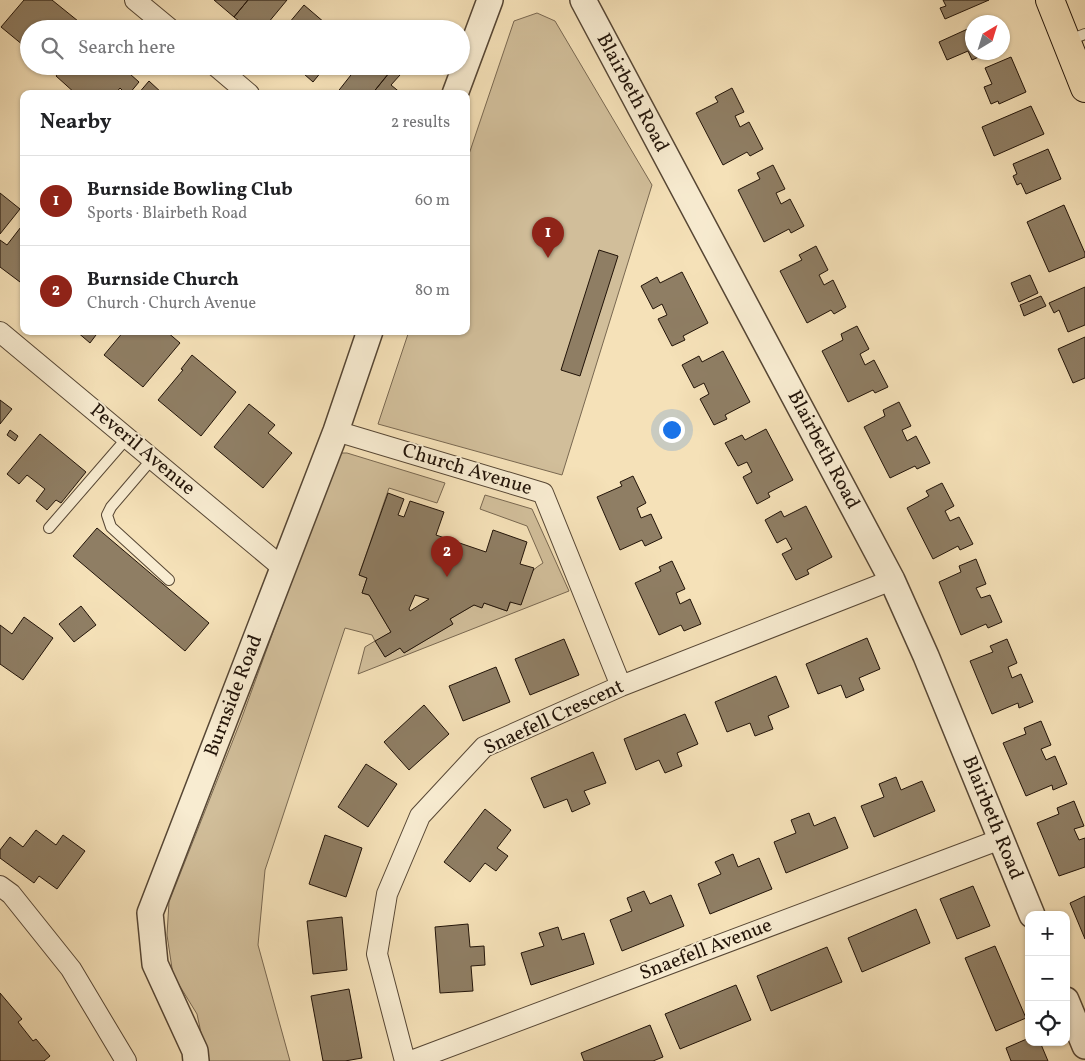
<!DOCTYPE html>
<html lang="en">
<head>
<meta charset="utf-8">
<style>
	:root { --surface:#fff; --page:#f2f2f2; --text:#202124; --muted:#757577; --line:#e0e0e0; --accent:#8f2418 }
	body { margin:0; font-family:Vollkorn,serif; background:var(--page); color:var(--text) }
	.controls { position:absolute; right:15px; bottom:15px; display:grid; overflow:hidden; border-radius:10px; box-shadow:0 1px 4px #0004 }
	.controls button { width:45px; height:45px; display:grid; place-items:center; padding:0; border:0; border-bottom:1px solid var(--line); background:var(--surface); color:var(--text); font:25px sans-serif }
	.compass { position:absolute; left:965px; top:15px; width:45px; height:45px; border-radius:50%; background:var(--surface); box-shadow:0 1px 4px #0004; rotate:38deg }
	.you { position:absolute; left:671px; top:429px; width:18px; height:18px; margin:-12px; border:4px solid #fff; border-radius:50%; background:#1a73e8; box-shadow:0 0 0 8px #1a73e833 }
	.badge { display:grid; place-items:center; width:32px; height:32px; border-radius:50%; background:var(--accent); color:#fff; font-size:16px; font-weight:700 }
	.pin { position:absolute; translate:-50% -41px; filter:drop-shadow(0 1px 2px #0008) }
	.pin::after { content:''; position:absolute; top:26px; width:18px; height:15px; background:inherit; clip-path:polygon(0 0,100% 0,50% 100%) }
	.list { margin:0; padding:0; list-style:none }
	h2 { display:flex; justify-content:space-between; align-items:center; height:65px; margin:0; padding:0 20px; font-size:21px }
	h2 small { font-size:16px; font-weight:400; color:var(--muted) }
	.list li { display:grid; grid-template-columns:32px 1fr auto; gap:15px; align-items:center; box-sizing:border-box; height:90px; padding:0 20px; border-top:1px solid var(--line) }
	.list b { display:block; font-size:19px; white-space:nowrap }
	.list p { margin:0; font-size:16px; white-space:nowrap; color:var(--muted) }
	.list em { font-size:16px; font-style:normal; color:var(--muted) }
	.icon { flex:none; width:28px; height:28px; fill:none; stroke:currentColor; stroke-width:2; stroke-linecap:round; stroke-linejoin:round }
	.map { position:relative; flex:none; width:1085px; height:1061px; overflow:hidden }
	.search { position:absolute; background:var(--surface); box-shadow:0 1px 4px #0004; left:20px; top:20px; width:450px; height:55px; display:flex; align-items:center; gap:12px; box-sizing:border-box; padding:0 18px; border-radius:28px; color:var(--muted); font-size:19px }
	.panel { position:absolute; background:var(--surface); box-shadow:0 1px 4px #0004; left:20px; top:90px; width:450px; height:245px; border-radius:10px }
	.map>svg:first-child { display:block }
	.green { fill:#d1be9a; stroke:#796851 }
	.building { fill:#8f7e64; stroke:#211308; fill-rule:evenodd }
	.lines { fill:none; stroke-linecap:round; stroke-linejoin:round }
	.service-casing { stroke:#564634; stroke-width:12 }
	.minor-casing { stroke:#564634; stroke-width:22 }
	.tertiary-casing { stroke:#564634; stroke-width:28 }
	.primary-casing { stroke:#211308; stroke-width:30 }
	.service { stroke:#f8ecd1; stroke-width:10 }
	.minor { stroke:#f8ecd1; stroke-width:20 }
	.tertiary { stroke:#f8ecd1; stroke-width:25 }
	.primary { stroke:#f5e1b8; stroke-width:28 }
	.labels { text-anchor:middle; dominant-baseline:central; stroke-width:4; stroke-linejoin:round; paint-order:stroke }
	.street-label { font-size:20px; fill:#211308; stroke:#f8ecd1 }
</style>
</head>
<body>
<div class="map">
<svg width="1085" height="1061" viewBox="0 0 1085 1061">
	<rect width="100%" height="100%" fill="#f5e1b8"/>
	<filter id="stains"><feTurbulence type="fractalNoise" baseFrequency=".004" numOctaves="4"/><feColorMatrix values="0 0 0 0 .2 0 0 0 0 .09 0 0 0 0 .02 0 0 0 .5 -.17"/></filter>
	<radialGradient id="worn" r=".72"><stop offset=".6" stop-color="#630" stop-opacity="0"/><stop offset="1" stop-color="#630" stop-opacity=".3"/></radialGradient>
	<!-- green -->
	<path class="green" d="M537,13L555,21L652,185L562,475L378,424L409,331H466V163L514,21Z
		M341,453H347L445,483L437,503L389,488L359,575L367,578L362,593L369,595L391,632L376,641L385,657L400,648L404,653L452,624L450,619L474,605L484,603L507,611C514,593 527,572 543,563L527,526L480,509L485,495L532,509L569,591L358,674L365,647L375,641L372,635L345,628L265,870L258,945L290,1061H207L197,1014L173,975L167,935L169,902L241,720L336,459Z"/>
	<!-- building -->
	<path class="building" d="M24,0H52L78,21L71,29H29V50L1,27Z
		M214,0H248L234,17Z
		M248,0H287L263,29H249L234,17Z
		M943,0H989L945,19L940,8L946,6Z
		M304,5L325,23L321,29H284Z
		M994,17L997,22H982Z
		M325,23L332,29H321Z
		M972,27V52H990L972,60L968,51L947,60L939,42Z
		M1002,35L1007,45L1002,47Z
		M1011,57L1026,92L999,104L998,101L991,104L984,87L992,84L985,68Z
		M64,66H132L135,69L130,74L139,82L129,94H126L120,88L115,94H76L56,76Z
		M295,66H326L313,82Z
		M358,66H383L390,72L372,94H336Z
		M392,69L400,75L391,85L402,94H372Z
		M149,81L163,94H138Z
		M732,88L744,112L735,116L740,127L749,122L763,149L750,156L747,152L723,165L696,113L718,102L715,97Z
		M1031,106L1044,134L994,156L982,127Z
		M1048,149L1061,179L1026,194L1021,183L1017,185L1013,176L1017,174L1013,164Z
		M773,165L785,189L776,193L781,204L790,199L804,226L791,233L789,229L764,242L738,190L760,179L757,173Z
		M0,193L20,209L0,234Z
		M1064,205L1085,253V257L1049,272L1027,222Z
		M24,223V285L0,267V240L7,245Z
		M816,246L828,270L819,275L824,285L833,280L846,307L834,314L831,310L807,323L780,271L802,260L799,255Z
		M599,250L618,256L580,376L561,370Z
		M682,272L708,323L683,336L685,340L672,346L658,319L667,315L662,304L653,309L641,286L657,277L660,283Z
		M1030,275L1038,293L1019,302L1011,283Z
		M1085,287V325L1068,332L1059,310L1054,313L1049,303Z
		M1041,296L1046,306L1024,316L1020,305Z
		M857,326L869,349L860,354L865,365L874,360L888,387L875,393L873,390L848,402L822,351L843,340L841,334Z
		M76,331H99L90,343Z
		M124,331H166L180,343L143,387L104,355Z
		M1085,337V378L1073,383L1058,349Z
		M723,351L750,402L725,415L727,419L714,425L700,399L709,394L704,383L694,388L682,365L699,356L702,362Z
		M192,355L236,392L201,436L158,400L183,370L181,369Z
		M0,400L12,409L0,424Z
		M899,402L911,426L902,430L907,441L916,436L930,463L917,469L915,466L890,478L864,427L885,416L883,410Z
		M249,404L275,425L268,433L292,453L263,488L214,447Z
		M766,429L793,480L768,493L770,497L757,504L743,477L752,472L747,462L738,466L725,443L742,435L745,440Z
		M10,430L18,436L15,441L7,435Z
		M40,434L86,472L61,503L56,500L47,510L36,501L45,489L27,475L19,484L7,474Z
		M633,476L646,503L637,508L641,518L651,514L662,538L645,546L642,540L620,550L597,497L622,486L620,482Z
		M942,483L954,506L945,511L950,521L959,517L973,544L960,550L958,546L933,559L907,508L929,496L926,491Z
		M388,493L404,499L398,515L404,517L410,501L444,512L436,535L486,552L493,530L527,542L520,564L534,568L521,605L510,602L507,611L484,603L482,608L474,605L450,619L453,624L404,653L400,648L385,657L375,641L391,632L369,595L362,593L367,578L359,575ZM415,595L429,599L410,611L409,609Z
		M806,506L832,557L807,570L809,574L796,580L782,554L792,549L786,538L777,543L765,520L781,511L784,517Z
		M97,528L209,623L185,651L73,556Z
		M976,559L986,584L976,588L981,598L990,595L1002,622L988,628L986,624L961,635L939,582L961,572L959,566Z
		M672,561L685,589L676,593L680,604L690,599L701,624L684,631L681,625L659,635L635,583L661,571L659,567Z
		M81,606L96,625L74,642L59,624Z
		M24,617L53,638L23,680L0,664V625L12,634Z
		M867,638L880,669L859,678L864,690L846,698L841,685L818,694L806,664Z
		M564,639L579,675L530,695L515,659Z
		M1007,639L1017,663L1008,667L1012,678L1021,674L1033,702L1019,708L1018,703L992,714L970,661L993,652L990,646Z
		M496,667L510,702L463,721L449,686Z
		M776,676L789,707L768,716L773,729L755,736L750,723L727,732L715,702Z
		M424,705L449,734L409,770L384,742Z
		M685,714L698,744L677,753L682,766L665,773L659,760L636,770L624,739Z
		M1041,721L1051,745L1041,749L1046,760L1055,756L1067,784L1053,790L1052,785L1026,796L1003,743L1026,734L1024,728Z
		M593,752L606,783L584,791L590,804L572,812L567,799L544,808L531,778Z
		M366,764L397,784L368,827L338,807Z
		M896,777L901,790L922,781L935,811L874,837L861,806L884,797L879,784Z
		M1074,801L1084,826L1074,829L1079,840L1085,838V867L1059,876L1037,823L1059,814L1057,808Z
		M485,809L511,830L497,848L508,856L496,871L485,863L470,882L444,862Z
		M809,813L814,826L835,817L848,848L786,873L774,842L796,833L791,820Z
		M36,830L56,845L63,835L85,851L57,889L39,876L34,883L0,858V850L10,837L23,847Z
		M325,835L362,848L346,897L309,884Z
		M733,854L738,867L759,858L772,889L710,914L698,884L721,874L715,862Z
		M973,886L990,926L957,939L940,899Z
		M644,891L650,904L671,895L684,926L622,951L610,920L632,911L627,898Z
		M1085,896V939L1070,903Z
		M916,909L930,943L862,972L848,938Z
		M342,917L347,970L313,974L307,921Z
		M468,924L470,947L484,946L485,965L471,966L473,991L440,993L435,927Z
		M558,927L562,940L584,933L594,964L531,985L521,953L544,946L539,933Z
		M995,946L1026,1018L996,1031L965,958Z
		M827,947L842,982L771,1011L757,976Z
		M736,985L751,1020L680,1049L665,1014Z
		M349,989L362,1058L345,1061H323L311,996Z
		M0,993L22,1019L18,1022L33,1041L36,1039L50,1056L44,1061H0Z
		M650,1025L663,1057L653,1061H584L581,1053Z
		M1029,1038V1042H1040L1048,1061H1011L1006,1048Z"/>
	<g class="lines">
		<!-- service casing -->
		<g class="service-casing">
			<path id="service" d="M1067,41L1085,34
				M152,459L111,507L107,515L111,527L169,580
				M49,528L127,438"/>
		</g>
		<!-- minor casing -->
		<g class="minor-casing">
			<path id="minor" d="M135,0L170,29
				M216,66L249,94
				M0,332L283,568
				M336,431L543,493L621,686
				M0,886L11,894L71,969L126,1061
				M405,1061L377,954L387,894L420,816L484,747L621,686L892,580
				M411,1061L1001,839"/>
		</g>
		<!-- tertiary casing -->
		<g class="tertiary-casing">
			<path id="tertiary" d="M583,0L892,580L926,656L1032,915
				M455,94L490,0
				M1066,1000L1085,1046
				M196,1061L195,1051L155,964L150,913L336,431L370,331"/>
		</g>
		<!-- primary casing -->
		<g class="primary-casing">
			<path id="primary" d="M1050,0L1085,88"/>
		</g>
		<!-- service -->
		<use href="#service" class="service"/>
		<!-- minor -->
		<use href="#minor" class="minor"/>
		<!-- tertiary -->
		<use href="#tertiary" class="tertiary"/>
		<!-- primary -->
		<use href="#primary" class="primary"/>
	</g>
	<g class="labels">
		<!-- street labels -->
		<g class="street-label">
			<text transform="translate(632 93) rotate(62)">Blairbeth Road</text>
			<text transform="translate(142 450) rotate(40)">Peveril Avenue</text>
			<text transform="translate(823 450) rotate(62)">Blairbeth Road</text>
			<text transform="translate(467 470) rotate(17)">Church Avenue</text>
			<text transform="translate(234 696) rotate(-69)">Burnside Road</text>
			<text transform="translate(554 718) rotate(-25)">Snaefell Crescent</text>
			<text transform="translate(992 818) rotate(68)">Blairbeth Road</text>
			<text transform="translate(706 950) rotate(-21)">Snaefell Avenue</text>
		</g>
	</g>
	<rect width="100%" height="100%" filter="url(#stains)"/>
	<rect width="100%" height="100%" fill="url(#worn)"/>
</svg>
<div class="controls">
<button>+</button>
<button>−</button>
<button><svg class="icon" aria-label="locate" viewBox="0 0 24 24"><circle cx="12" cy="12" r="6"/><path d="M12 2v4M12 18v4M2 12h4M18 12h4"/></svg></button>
</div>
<svg class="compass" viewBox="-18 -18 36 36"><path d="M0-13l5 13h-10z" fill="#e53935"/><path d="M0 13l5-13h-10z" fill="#757577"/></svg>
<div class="you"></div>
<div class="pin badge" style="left:548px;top:258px">1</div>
<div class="pin badge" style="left:447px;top:577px">2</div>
<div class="search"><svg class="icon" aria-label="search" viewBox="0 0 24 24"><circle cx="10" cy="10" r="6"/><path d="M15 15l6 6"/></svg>Search here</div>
<section class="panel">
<h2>Nearby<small>2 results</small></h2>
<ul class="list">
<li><span class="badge">1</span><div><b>Burnside Bowling Club</b><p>Sports · Blairbeth Road</p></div><em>60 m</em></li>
<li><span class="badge">2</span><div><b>Burnside Church</b><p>Church · Church Avenue</p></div><em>80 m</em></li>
</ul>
</section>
</div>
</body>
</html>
